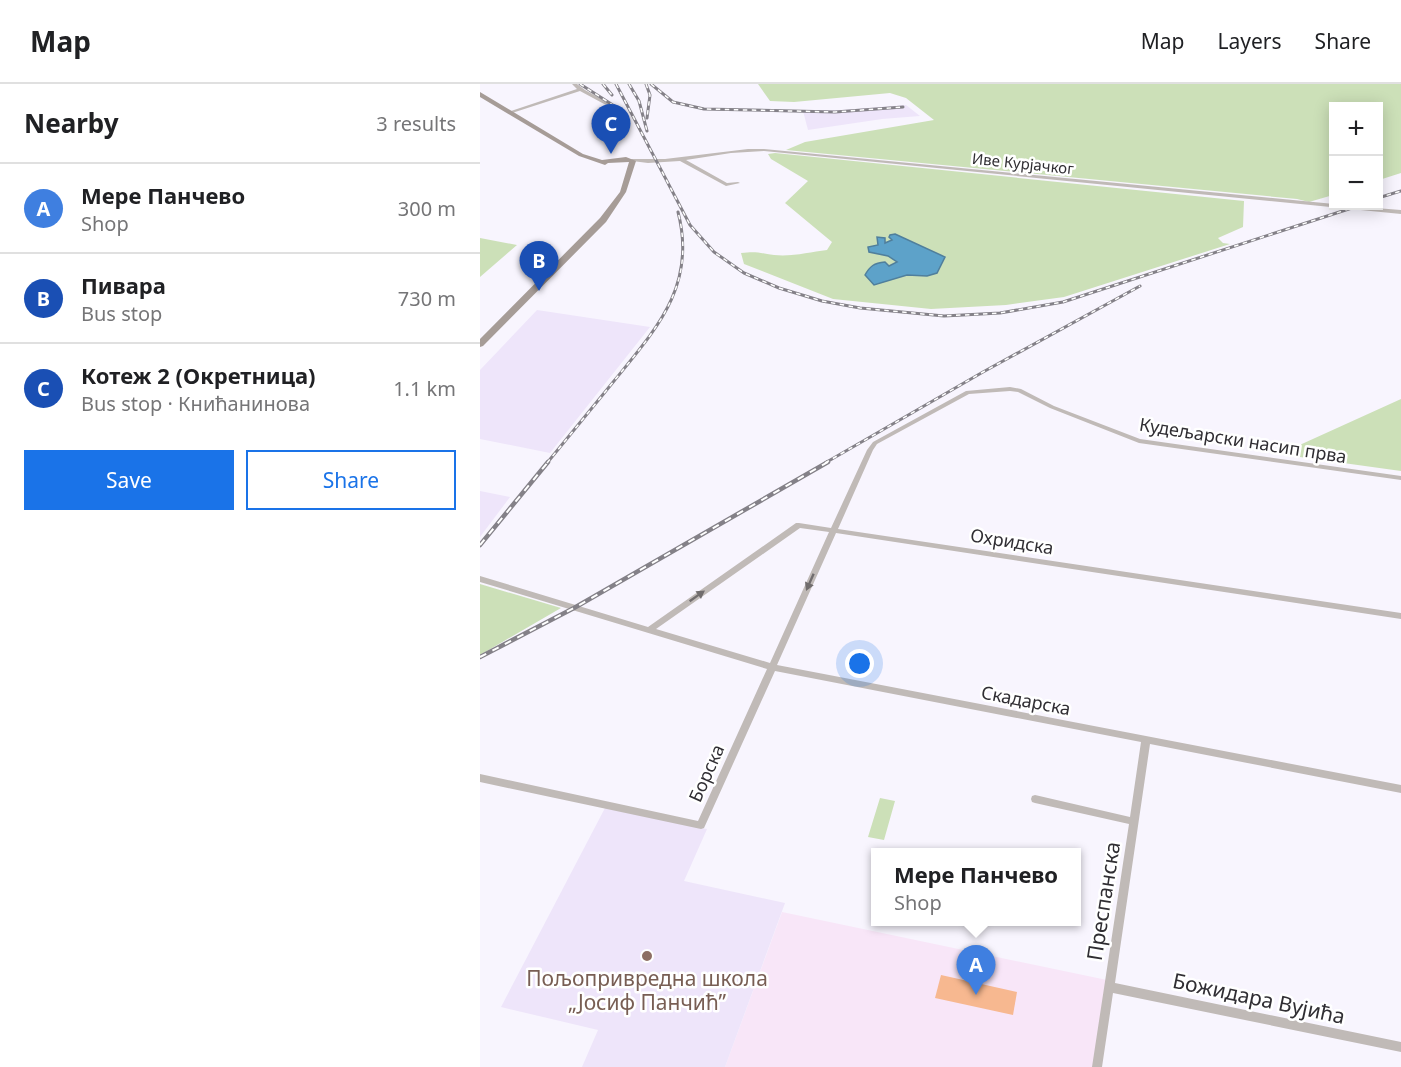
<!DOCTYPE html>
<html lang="en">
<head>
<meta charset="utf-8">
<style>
	:root { --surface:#fff; --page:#f2f2f2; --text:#202124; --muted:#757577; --line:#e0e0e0; --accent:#1a73e8 }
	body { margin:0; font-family:"Noto Sans",sans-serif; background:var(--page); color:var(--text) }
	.controls { position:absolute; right:18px; top:18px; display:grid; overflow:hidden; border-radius:0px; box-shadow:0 3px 15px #0003 }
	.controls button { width:54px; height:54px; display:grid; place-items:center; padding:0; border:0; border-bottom:2px solid var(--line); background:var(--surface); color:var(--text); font:30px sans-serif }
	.you { position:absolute; left:380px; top:580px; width:21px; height:21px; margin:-15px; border:4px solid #fff; border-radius:50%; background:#1a73e8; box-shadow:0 0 0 9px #1a73e833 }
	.badge { display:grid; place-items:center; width:39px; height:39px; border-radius:50%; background:var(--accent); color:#fff; font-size:20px; font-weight:700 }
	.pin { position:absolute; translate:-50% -50px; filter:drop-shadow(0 2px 3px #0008) }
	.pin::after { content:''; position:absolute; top:32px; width:21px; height:18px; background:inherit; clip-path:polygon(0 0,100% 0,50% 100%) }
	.popup { position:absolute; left:391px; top:764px; width:210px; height:78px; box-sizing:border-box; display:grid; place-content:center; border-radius:0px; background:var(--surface); filter:drop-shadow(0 2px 4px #0005); font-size:20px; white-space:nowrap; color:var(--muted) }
	.popup b { font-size:22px; color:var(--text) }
	.popup::after { content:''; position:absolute; left:50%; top:100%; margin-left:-12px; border:12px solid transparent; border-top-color:var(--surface) }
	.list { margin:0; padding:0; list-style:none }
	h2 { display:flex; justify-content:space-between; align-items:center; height:78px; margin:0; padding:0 24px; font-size:26px }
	h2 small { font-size:20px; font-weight:400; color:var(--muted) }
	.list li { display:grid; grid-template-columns:39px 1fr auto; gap:18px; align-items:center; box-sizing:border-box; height:90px; padding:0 24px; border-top:2px solid var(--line) }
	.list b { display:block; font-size:22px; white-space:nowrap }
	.list p { margin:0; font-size:20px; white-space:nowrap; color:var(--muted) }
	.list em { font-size:20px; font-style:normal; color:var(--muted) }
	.actions { display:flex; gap:12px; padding:18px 24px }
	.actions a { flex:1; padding:14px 0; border:2px solid var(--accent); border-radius:0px; text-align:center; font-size:21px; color:var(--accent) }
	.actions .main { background:var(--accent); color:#fff }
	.map { position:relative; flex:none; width:921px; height:983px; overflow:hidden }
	header { display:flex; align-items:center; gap:36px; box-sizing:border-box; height:84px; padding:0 30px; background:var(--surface); border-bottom:2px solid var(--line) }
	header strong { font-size:28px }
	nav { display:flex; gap:33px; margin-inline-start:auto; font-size:21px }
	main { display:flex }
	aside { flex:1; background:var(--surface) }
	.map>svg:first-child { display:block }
	.commercial { fill:#f8e6f8 }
	.built { fill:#eee5fa }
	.green { fill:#cce0b8 }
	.water { fill:#5da2c9; stroke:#507f9c; stroke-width:1.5 }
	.building { fill:#f7b890 }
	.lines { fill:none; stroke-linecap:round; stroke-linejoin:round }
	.minor { fill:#c0bab7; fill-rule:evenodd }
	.secondary { fill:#a69c97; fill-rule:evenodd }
	.rail-far1-casing { stroke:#848188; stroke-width:3 }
	.rail-casing { stroke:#848188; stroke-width:4.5 }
	.rail-far1 { stroke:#fff; stroke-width:1.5; stroke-dasharray:4.5; stroke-linecap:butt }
	.rail { stroke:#fff; stroke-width:2; stroke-dasharray:7; stroke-linecap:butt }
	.oneway { fill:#716d6e }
	.education-dot { fill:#8d6e63; stroke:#fff; stroke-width:2 }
	.labels { text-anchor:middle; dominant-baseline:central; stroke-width:5; stroke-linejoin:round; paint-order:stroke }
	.far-street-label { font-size:15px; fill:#302e33; stroke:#fff }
	.street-label { font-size:18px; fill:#302e33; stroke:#fff }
	.near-street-label { font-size:21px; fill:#302e33; stroke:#fff }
	.near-education-label { font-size:21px; fill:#785e54; stroke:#fff }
</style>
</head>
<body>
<header>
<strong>Map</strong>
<nav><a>Map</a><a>Layers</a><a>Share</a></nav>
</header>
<main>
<aside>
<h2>Nearby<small>3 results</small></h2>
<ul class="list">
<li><span class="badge" style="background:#3f7fe0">A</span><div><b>Мере Панчево</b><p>Shop</p></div><em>300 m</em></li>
<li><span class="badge" style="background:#1a4fb4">B</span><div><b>Пивара</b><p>Bus stop</p></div><em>730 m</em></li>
<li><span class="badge" style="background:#1a4fb4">C</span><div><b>Котеж 2 (Окретница)</b><p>Bus stop · Книћанинова</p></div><em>1.1 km</em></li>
</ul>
<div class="actions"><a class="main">Save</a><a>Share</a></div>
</aside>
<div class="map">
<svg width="921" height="983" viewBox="0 0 921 983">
	<rect width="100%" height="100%" fill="#f8f5fe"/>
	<!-- commercial -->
	<path class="commercial" d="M302,828L627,896L615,983H245Z"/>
	<!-- built -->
	<path class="built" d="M426,21L440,32L402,35L328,46L323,27L362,26Z
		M57,226L170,243L70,369L0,355V286Z
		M0,407L30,413L0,453Z
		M125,724L227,745L204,797L305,819L245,983H102L118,946L21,923Z"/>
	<!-- green -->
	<path class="green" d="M278,0H921V89L899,96L898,22H854L853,111L829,118L817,115L306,66L325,58L454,36L426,14L410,9L314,18L290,17Z
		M295,69L764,117L763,143L738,154L743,159L750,160L584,213L526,221L451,225L353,215L264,180L261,169C277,167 279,169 294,171C312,173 330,168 347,166L352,158L305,119L328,97L291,75L288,70Z
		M0,154L37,161L0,193Z
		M921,315V387L820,373L813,364Z
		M0,500L81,524L0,571Z
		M400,714L415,717L404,756L388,753Z"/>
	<!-- water -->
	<path class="water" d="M415,150L465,173L457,189L447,192L427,191L394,201L385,191C390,182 394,179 405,178L409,182L417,178L408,172L389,168L388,163L398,161L397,153L405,154V159L412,156L409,153L410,151Z"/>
	<!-- building -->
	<path class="building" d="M461,891L537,908L533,931L455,914Z"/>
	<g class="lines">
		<!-- minor -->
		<path class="minor" d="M92,0H97L105,6L129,19L140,28L136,29L126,21L100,7L32,29L28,28L97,5Z
			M268,65H284L854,120V122H870L921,126V130L284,67L251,69L206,76L247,99L258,98L260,99L246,102L200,77L168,79L152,77L150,76L152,75H185Z
			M530,303L541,305L574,322L660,355L921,392V396L659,359L570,324L538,308L530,307L489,310L397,360L393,366L358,445L921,529V535L356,449L297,581L921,701V709L670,660L635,899L921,958V968L633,909L622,983H612L649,740L555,719L552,718L551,715L552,712L555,711L650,733L661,658L295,587L224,744L221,745L0,698V690L218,737L287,585L0,498V492L168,543L316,439H319L351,444L387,366L393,358L486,307ZM320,444L349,448L290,579L176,545Z"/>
		<!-- secondary -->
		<path class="secondary" d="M0,8L103,70L122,76L146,73L156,77L146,108L126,138L3,262L0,263V255L120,134L140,108L149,78L128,79L125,81L99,72L0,13Z"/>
		<!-- rail-far1 casing -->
		<g class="rail-far1-casing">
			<path id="rail-far1" d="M100,0L139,25
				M123,0L132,11
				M136,0L210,141L234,168L264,189L299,204L342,217L380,224L464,232L520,229L583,218L878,122
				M149,0L159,17L167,47
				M166,0L170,11L167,34
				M171,0L193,18L224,25L355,28L423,23
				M898,114L921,107
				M67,379C89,352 112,324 134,297C177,244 217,201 198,128
				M345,379L503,288L660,202"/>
		</g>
		<!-- rail casing -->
		<g class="rail-casing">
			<path id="rail" d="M0,461L68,378
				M0,573L94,524L348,378"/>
		</g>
		<!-- rail-far1 -->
		<use href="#rail-far1" class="rail-far1"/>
		<!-- rail -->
		<use href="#rail" class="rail"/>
	</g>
	<!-- one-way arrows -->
	<defs><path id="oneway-solid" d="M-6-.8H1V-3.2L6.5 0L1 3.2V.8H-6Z" transform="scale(1.5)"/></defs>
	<g class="oneway">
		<use href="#oneway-solid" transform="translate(330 498) rotate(114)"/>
		<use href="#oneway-solid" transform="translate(217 512) rotate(-35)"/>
	</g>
	<!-- markers -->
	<circle class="education-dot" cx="167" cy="872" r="6"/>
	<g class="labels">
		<!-- far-street labels -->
		<g class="far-street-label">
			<text transform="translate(543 79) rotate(6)">Иве Курјачког</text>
		</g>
		<!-- street labels -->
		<g class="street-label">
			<text transform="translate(763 356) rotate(9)">Кудељарски насип прва</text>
			<text transform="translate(532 457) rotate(9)">Охридска</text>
			<text transform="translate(546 616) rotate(11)">Скадарска</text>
			<text transform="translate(226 689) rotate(-66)">Борска</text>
		</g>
		<!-- near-street labels -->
		<g class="near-street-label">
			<text transform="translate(623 817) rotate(-81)">Преспанска</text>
			<text transform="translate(779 914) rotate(12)">Божидара Вујића</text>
		</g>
		<!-- near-education labels -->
		<g class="near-education-label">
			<text x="167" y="894">Пољопривредна школа<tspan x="167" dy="24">„Јосиф Панчић”</tspan></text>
		</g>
	</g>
</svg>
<div class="controls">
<button>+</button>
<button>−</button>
</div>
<div class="you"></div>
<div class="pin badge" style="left:496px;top:911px;background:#3f7fe0">A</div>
<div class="popup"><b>Мере Панчево</b>Shop</div>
<div class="pin badge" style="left:59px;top:207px;background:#1a4fb4">B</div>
<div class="pin badge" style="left:131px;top:70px;background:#1a4fb4">C</div>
</div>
</main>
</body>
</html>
